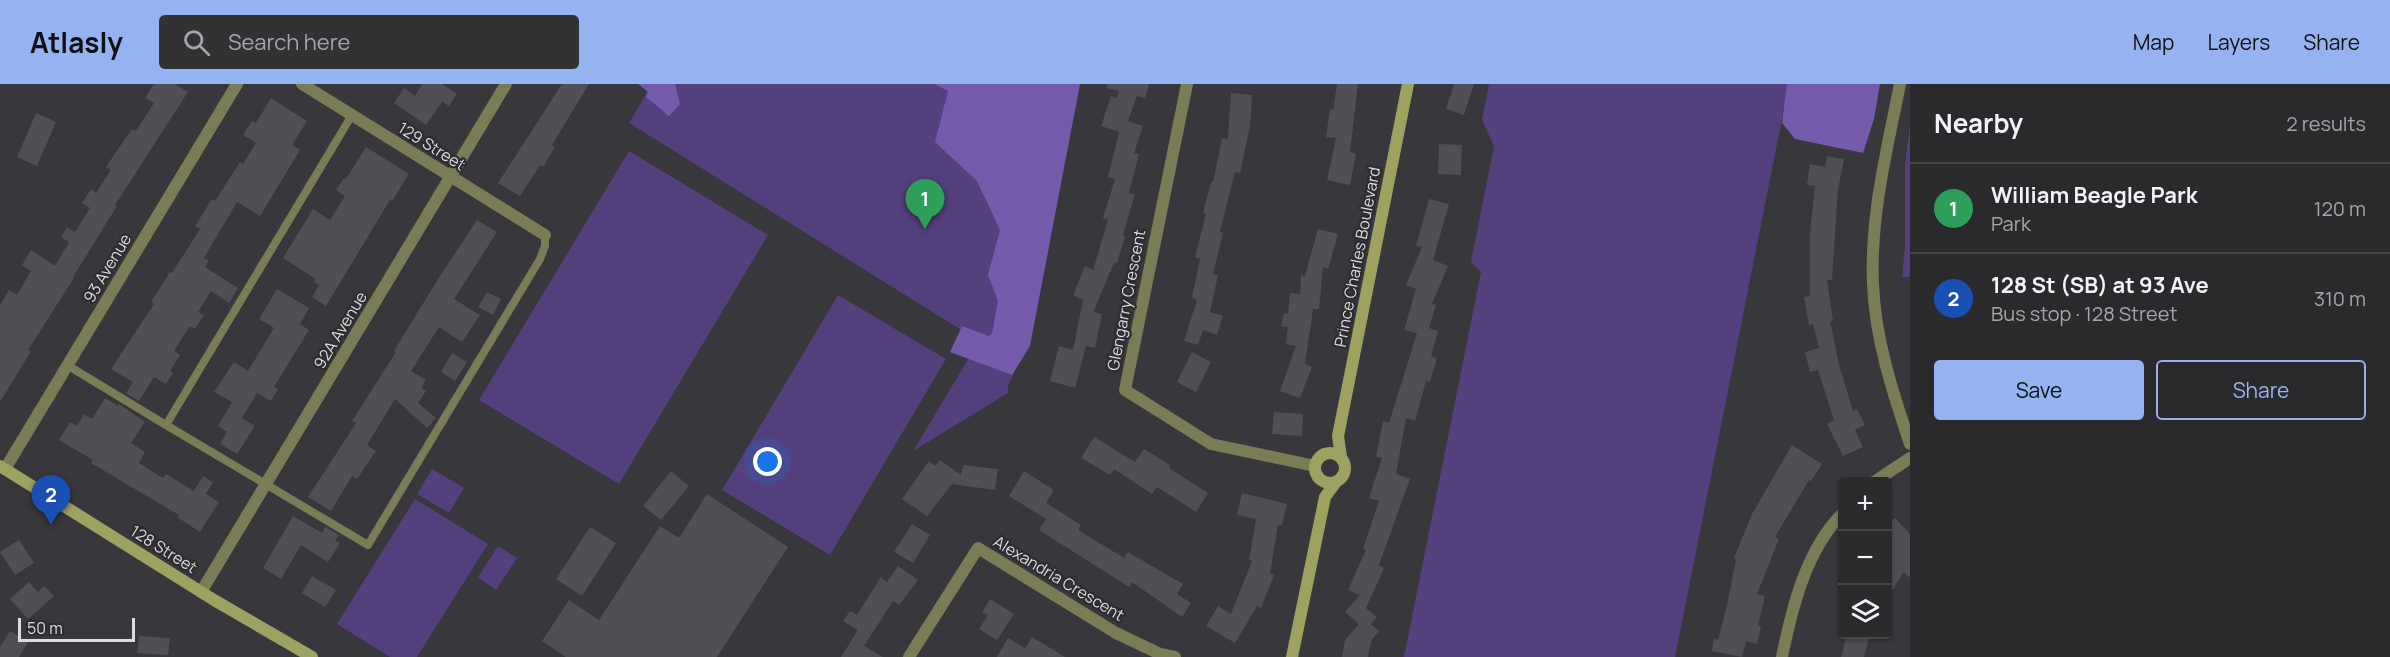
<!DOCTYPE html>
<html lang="en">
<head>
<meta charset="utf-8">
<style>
	:root { --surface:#2a292c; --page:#323134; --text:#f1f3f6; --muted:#a5a6a9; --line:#464548; --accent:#95b2f1 }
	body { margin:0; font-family:Manrope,sans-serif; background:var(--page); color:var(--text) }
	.controls { position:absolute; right:18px; bottom:18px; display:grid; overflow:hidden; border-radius:6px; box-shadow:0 2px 4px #0004 }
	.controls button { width:54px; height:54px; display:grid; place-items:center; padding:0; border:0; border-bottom:2px solid var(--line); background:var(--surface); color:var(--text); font:30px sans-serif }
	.scale { position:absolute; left:18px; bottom:15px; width:117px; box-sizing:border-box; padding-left:6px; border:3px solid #dcdbde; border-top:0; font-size:16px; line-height:21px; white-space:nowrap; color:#dcdbde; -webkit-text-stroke:4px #2d2c30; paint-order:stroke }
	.you { position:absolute; left:768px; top:378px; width:21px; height:21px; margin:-15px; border:4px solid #fff; border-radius:50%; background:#1a73e8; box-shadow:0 0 0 9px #1a73e833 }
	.badge { display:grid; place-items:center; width:39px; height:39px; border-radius:50%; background:var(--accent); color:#fff; font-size:20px; font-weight:700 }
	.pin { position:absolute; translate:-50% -50px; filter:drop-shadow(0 2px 3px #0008) }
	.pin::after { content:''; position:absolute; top:32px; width:21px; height:18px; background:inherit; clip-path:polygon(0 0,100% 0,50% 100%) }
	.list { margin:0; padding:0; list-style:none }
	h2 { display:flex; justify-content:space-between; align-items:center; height:78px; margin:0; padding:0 24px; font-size:26px }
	h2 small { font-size:20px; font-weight:400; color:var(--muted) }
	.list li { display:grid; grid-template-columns:39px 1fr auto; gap:18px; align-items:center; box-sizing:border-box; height:90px; padding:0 24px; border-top:2px solid var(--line) }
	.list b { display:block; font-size:22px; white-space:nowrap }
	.list p { margin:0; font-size:20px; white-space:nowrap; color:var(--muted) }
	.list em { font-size:20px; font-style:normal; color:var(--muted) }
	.actions { display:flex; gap:12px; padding:18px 24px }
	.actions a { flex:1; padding:14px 0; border:2px solid var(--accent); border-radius:6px; text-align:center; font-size:21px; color:var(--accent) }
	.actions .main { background:var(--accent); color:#111 }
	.icon { flex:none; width:33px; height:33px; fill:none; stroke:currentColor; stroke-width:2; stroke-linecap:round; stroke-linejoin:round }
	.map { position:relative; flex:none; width:1910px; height:573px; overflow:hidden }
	header { display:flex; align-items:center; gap:36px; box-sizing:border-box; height:84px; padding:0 30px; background:var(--accent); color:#111 }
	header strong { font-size:28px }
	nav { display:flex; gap:33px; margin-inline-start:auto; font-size:21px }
	.search { width:420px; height:54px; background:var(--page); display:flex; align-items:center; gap:15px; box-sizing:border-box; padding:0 21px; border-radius:6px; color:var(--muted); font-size:22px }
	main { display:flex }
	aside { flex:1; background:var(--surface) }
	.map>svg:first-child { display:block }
	.green { fill:#54407c }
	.forest { fill:#765bad }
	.building { fill:#504f54 }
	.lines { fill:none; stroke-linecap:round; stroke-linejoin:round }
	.lane { stroke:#797c54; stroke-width:8 }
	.street { stroke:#797c54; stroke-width:12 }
	.secondary { stroke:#9ea261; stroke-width:12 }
	.labels { text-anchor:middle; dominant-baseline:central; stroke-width:4.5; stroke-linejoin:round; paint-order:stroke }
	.street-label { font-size:16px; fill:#dcdbde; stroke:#2d2c30 }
</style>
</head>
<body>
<header>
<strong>Atlasly</strong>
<div class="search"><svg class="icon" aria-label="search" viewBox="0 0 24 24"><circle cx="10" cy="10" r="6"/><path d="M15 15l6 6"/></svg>Search here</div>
<nav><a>Map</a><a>Layers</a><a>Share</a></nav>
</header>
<main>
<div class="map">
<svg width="1910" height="573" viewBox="0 0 1910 573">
	<rect width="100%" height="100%" fill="#38373b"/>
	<!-- green -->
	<path class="green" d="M647,0H1080L1030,251L1008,302V309L913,367L979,257L629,39L650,3Z
		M1489,0H1789L1675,573H1404L1481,188L1471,178L1494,62L1482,36Z
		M1910,42V193H1902L1905,162V80Z
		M629,67L768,151L619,400L479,316Z
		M838,211L946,275L830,471L722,406Z
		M432,385L464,404L449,429L417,410Z
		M415,415L488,460L417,573H390L337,540Z
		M498,462L517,474L496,506L478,493Z"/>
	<!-- forest -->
	<path class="forest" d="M638,0H675L680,20L669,32L646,13L648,8Z
		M934,0H1080L1030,262L1012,291L950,268L962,242L989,252L992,249L998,217L988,191L1000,146L977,97L935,58L948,7Z
		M1787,0H1880L1874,35L1863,69L1795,55L1782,39Z"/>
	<!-- building -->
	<path class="building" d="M154,0H175L188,8L115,121L117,122L73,193L74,194L28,266L31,267L0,318V221L9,206L17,211L31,187L22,181L31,166L55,182L69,158L61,153L67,143L75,148L90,124L82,119L91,105L96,109L111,86L106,83L114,71L132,45L136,47L154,19L145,14Z
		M422,0H442L457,10L449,22L442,18L426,41L394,19L404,4L415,12Z
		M562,0H589L552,61L555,63L543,83L540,81L520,112L498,99Z
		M1107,0H1149L1145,14L1137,12L1128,37L1143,42L1134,69L1139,70L1129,109L1135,110L1123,151L1125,152L1117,179H1114L1093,228L1102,230L1095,264L1086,262L1075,304L1050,297L1059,262L1073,266L1083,216L1073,211L1085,182L1093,186L1108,136L1103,134L1115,95L1108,93L1119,48L1101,42L1111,12L1117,14L1119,7L1107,4Z
		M1337,0H1358L1350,68L1356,70L1350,101L1327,96L1336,54L1326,53L1330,25L1333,26Z
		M1454,0H1474L1464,31L1446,25Z
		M1231,9L1252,11L1250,42L1240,89L1235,88L1220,148L1223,149L1213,190L1218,191L1210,228L1223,232L1217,251L1203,246L1198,261L1184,257L1197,216L1192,214L1200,175L1195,173L1206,130L1203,129L1211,98H1213L1222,54L1228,55Z
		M271,14L307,37L292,61L300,66L260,132L237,118L204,174L209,177L205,183L238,204L229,219L211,207L198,228L204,231L195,245L190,242L174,267L180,271L170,287L173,289L166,300L154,293L139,317L126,309L133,298L111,285L154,220L151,218L170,188L172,189L200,145L195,142L212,115L215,117L240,78L243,80L256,59L243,51L252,37L256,39Z
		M36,29L56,38L37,82L17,73Z
		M1439,60L1462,61L1461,91L1438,90Z
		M366,63L409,90L392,117L390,116L326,222L312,213L319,201L314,198L316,195L283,174L313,125L330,136L345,112L336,106L344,94L346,95Z
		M1827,72L1844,75L1838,106L1832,196H1827L1833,237H1830L1839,281L1853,327L1857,325L1865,341L1855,346L1863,363L1843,372L1827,340L1834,336L1818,286L1810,288L1805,268L1819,264L1813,240L1809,241L1804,213L1810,212V148L1815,102L1807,101L1810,80L1825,83Z
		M1429,115L1449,120L1433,176L1448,182L1432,220L1436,221L1429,244L1438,247L1431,272L1437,274L1430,298L1426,297L1415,337L1406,334L1396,390L1410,395L1379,481L1384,484L1366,524L1377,533L1371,540L1379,547L1371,557L1368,573H1342L1345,556L1359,540L1345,528L1360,511L1348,506L1366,466L1363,465L1379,417L1369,414L1382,374L1376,373L1383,337L1389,339L1417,249L1404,246L1416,205L1406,201L1422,163L1416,162Z
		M477,136L497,148L454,215L480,231L462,258L439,243L411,287L426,296L421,304L426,307L418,319L436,334L427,344L395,315L367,361L376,367L357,395L352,392L331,427L308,413L356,339L352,337L396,268L394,267L438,195Z
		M1318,145L1338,150L1328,185L1323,183L1319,225H1313L1305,280L1312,283L1300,314L1280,307L1296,262L1286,260L1288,243L1281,242L1284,229L1288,230L1290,209L1300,210L1301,191L1305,192Z
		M277,205L309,224L300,240L309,246L274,303L278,305L271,317L257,309L242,334L255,342L237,370L220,360L227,348L218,342L232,318L214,308L234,278L248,287L274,244L259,235Z
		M487,208L501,215L493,231L478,223Z
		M1192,268L1211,278L1196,308L1177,298Z
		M452,269L467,278L455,297L441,288Z
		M105,314L118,322L119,320L145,338L131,359L145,368L139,379L163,394L166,390L194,407L203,392L213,398L206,410L219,418L200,448L177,433L179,431L91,379L93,376L59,356L70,338L77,342L84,330L92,335Z
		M1274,328L1303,330L1302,352L1272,350Z
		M1094,353L1135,378L1144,365L1170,381L1169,384L1208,409L1196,428L1157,403L1152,410L1114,385L1110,391L1081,374Z
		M1792,361L1822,380L1811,397L1809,396L1775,453L1779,455L1757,510L1765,512L1758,541L1761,542L1757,560L1746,557L1742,573L1712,567L1714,555L1718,556L1727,521L1736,476L1734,474L1752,430Z
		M940,376L961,391L963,381L998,385L995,406L952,400L927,432L902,415L929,377L935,382Z
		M671,387L689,402L661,436L643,422Z
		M1024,387L1054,406L1046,419L1081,441L1078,446L1124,474L1128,468L1183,500L1177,510L1191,519L1182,533L1132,498L1129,503L1039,446L1046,435L1009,412Z
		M1242,409L1287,420L1282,441H1278L1270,490L1274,491L1261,524L1257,522L1235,559L1206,542L1218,522L1231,530L1252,477L1249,476L1256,435L1237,431Z
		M707,410L788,463L717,573H566L542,557L569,516L599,536L660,442L679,454Z
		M293,432L322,449L325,443L339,451L335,456L340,459L328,478L301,461L281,495L263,484Z
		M1895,434L1910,450V494L1904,488L1887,514V441Z
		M912,440L930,451L913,479L894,468Z
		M590,443L616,459L582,512L556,495Z
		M19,456L34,479L15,491L0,468Z
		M898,482L918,496L899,521L893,517L864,562L883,573H841L858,546L843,537L850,527L857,531L881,493L887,498Z
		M312,492L336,506L325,523L302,509Z
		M29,498L38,508L44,502L54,512L28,535L10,515Z
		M990,515L1014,530L997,556L979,545L988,531L982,528Z
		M10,547L28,558L19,573H0V563Z
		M1847,550H1870L1864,573H1841Z
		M139,552L170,554L168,571L137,569Z
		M1032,553L1065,573H997L1008,554L1025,564Z"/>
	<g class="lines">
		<!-- lane -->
		<path class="lane" d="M352,31L166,341L368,461L540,175L545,162V151
			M67,281L166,341"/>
		<!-- street -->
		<path class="street" d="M302,0L545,151
			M1187,0L1125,306L1211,360L1315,382
			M1900,0C1887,66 1870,132 1873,200C1875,255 1893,309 1910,360
			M5,385L237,0
			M1874,398L1910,374
			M201,508L506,0
			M909,573L978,464L1116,549L1160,570L1175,573
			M1782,573C1792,524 1806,466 1842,430"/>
		<!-- secondary -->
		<path class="secondary" d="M1315 384a15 15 0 1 1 30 0a15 15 0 1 1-30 0Z
			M1341,373L1338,352L1408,0
			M0,382L214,516L312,573
			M1292,573L1325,413L1336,398"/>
	</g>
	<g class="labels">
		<!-- street labels -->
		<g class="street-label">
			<text transform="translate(432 62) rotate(32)">129 Street</text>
			<text transform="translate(1357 173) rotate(-79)">Prince Charles Boulevard</text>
			<text transform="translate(107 184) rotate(-59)">93 Avenue</text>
			<text transform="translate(1126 216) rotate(-79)">Glengarry Crescent</text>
			<text transform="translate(340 246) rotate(-59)">92A Avenue</text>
			<text transform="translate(164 465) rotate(32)">128 Street</text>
			<text transform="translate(1059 494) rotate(31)">Alexandria Crescent</text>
		</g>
	</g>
</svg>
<div class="controls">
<button>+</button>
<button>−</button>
<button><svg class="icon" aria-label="layers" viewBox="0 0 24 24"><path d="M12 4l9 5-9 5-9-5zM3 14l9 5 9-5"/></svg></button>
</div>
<div class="scale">50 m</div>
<div class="you"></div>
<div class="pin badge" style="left:925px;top:145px;background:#2e9e5b">1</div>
<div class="pin badge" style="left:51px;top:441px;background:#1a4fb4">2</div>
</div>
<aside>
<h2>Nearby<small>2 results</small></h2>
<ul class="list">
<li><span class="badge" style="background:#2e9e5b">1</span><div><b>William Beagle Park</b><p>Park</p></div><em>120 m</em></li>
<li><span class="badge" style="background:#1a4fb4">2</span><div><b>128 St (SB) at 93 Ave</b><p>Bus stop · 128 Street</p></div><em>310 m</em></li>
</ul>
<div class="actions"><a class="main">Save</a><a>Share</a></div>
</aside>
</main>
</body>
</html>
